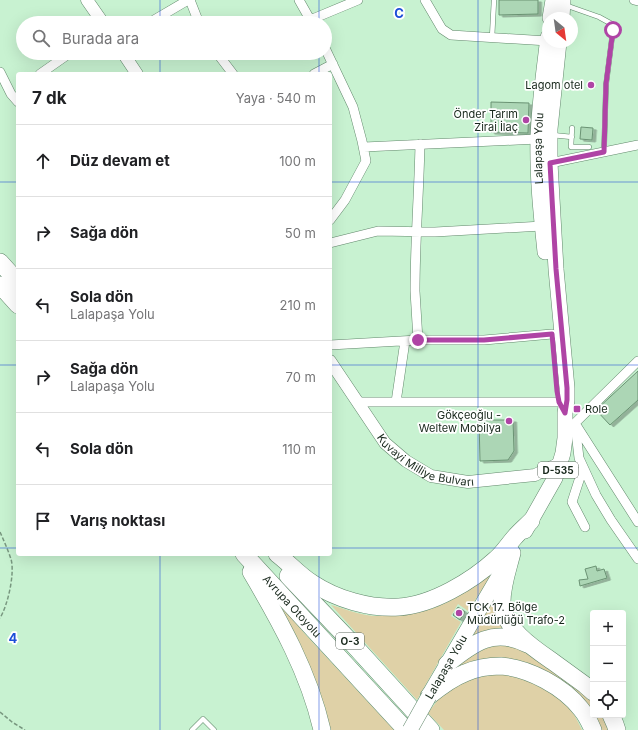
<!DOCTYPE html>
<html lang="tr">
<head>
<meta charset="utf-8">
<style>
	:root { --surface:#fff; --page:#f6f6f6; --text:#202124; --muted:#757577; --line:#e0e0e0 }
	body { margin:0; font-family:Inter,sans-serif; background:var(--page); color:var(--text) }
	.controls { position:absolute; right:12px; bottom:12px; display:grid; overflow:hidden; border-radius:4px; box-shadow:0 4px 16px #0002 }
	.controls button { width:36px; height:36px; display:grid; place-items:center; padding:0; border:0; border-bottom:1px solid var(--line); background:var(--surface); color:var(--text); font:20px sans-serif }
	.compass { position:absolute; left:542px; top:12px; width:36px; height:36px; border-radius:50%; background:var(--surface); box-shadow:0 4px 16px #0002; rotate:151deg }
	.stop { position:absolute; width:12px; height:12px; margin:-9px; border:3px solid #af44a5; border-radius:50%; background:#fff }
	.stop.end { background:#af44a5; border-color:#fff; box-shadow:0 1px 4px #0008 }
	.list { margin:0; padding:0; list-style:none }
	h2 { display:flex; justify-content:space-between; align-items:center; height:52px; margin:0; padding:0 16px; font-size:17px }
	h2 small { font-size:13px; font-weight:400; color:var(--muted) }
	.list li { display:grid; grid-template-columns:26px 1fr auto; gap:12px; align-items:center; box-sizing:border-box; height:72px; padding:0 16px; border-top:1px solid var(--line) }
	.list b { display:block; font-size:15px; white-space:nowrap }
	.list p { margin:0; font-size:13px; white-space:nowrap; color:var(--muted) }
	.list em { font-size:13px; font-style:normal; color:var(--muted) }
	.icon { flex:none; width:22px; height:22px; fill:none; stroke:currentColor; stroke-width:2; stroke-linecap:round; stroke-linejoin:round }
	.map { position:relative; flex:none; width:638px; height:730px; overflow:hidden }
	.search { position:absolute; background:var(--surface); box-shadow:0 4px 16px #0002; left:16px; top:16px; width:316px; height:44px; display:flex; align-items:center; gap:10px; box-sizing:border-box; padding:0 14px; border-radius:22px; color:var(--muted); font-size:15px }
	.panel { position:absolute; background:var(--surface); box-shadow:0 4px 16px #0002; left:16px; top:72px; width:316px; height:484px; border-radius:4px }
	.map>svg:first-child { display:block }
	.green { fill:#dfd1a7 }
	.building { fill:#acd6b5; stroke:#6a9273; filter:url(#shadow) }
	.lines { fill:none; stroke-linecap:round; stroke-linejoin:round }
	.service-casing { stroke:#61886b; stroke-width:5.5 }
	.minor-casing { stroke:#61886b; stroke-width:10 }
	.tertiary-casing { stroke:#61886b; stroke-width:13 }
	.primary-casing { stroke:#61886b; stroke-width:16 }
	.motorway-casing { stroke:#61886b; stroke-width:18 }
	.path { stroke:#78977f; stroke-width:1.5; stroke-dasharray:4 2; stroke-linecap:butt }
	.service { stroke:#fff; stroke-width:4.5 }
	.minor { stroke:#fff; stroke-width:9 }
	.tertiary { stroke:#fff; stroke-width:12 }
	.primary { stroke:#fff; stroke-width:15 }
	.motorway { stroke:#fff; stroke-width:17 }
	.primary-bridge-casing { stroke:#61886b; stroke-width:16; stroke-linecap:butt }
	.primary-bridge { stroke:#fff; stroke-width:15 }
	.route { stroke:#af44a5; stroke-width:5 }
	.grid { fill:none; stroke:#1d4ed8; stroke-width:1; stroke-opacity:0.55 }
	.poi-dot { fill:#af44a5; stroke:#fff; stroke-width:1.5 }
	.labels { text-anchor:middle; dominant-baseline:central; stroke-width:3.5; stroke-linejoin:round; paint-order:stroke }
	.shield { fill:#fff; stroke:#5d685f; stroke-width:1 }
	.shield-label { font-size:10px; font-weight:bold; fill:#17271b }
	.poi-label { font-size:11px; fill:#17271b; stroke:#fff; text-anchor:end }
	.street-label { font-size:11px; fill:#17271b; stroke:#fff }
	.grid-label { font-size:13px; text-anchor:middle; font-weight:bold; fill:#1d4ed8; stroke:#fff; stroke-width:3.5; stroke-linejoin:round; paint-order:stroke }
</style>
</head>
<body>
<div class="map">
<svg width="638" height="730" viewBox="0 0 638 730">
	<defs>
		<filter id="shadow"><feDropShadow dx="3.5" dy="2" stdDeviation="0" flood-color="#0004"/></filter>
	</defs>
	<rect width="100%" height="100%" fill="#c8f2d1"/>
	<!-- green -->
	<path class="green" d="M498,565L468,611L458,604L451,616L461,622L417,700L331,605C345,609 360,615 375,616C404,617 436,611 460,595C473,586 486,575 498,565Z
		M498,591L510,630L468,643Z
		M278,602L305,634L394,730H328Z
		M485,644L519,645L593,697V715H607L614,730H600L562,684L465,667L454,668Z
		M486,673L514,675L543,686L566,704L575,716L582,730H444L428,713L437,701L436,699L447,689Z"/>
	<!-- building -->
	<path class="building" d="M499,0H538V14L499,15Z
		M491,102L529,103L528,133L491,132Z
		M581,127L593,128L592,140L580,139Z
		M638,371V400L610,425L596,410Z
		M479,420H513L514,451L508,460L480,461Z
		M596,566L597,571L604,569L607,578L580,586L579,580L588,579L585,569Z
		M458,607L465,612L460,620L453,615Z"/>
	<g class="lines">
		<!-- service casing -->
		<g class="service-casing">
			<path id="service" d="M565,5L599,17L610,23L613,30L606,85L604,152
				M492,38L494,0
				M572,128L571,147H589
				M552,135L572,137
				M192,730L203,719L214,730"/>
		</g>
		<!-- minor casing -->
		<g class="minor-casing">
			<path id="minor" d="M190,0L199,23
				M299,0L312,23
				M425,0L442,29L451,35L548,41
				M634,0L638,1
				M310,20L358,0
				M149,23L188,0
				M325,48L353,107L362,141L366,161L345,200L330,220
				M217,53L233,74
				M0,72L11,94L18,102
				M40,74L70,53
				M314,74L333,64
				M364,147L538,139
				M550,163L638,145
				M330,243L378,231L435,232L542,226
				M418,340C417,324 416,308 415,291C415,242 419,193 420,144
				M330,345L418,340H484L552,334
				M638,361L575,423L579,458L596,495L611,520L638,559
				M358,402H559
				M396,402L405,341
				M576,425L638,522
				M583,468L572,502L585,527"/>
		</g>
		<!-- tertiary casing -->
		<g class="tertiary-casing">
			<g id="tertiary">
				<path d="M87,0L103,23"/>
				<path d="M123,53L137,74"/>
				<path id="s1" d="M330,361L385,443L406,461L431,476L468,482L535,475L560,463"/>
			</g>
		</g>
		<!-- primary casing -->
		<g class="primary-casing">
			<g id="primary">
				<path d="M550,18L553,0"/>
				<path d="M562,18L563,0"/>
				<path id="s2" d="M545,252C541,214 537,176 538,138C539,105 544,71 548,37"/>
				<path d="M525,531L555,478L560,463L563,453L565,438V413L567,400V388L556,269L550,163V129L559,42"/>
				<path d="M429,695L506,564"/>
			</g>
		</g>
		<!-- motorway casing -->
		<g class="motorway-casing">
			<g id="motorway">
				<path d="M0,262L18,282"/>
				<path d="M0,285L18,305"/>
				<path d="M512,553C508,569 502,585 502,602C503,628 533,648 552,661C563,669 574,677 585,685L593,692"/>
				<path id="s3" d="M244,554L406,730"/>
				<path d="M277,554C289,563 299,575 312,583C336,599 370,609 399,607C432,605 472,581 496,559C503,553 508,545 514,538C519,532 525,527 531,521"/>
				<path d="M251,572C280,621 309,673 322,730"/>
				<path d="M288,576L350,641L431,730"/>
				<path d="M447,664C473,643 494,627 527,644"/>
				<path d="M429,696C440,687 452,678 465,673C476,668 489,666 501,666C529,668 564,687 581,709C586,715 590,723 593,730"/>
				<path d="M611,715L615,724L617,730"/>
			</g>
		</g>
		<!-- path -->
		<path class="path" d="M0,532C4,541 8,550 11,559C15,573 8,605 0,618
			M0,712L12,722L25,730"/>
		<!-- service -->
		<use href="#service" class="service"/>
		<!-- minor -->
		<use href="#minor" class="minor"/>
		<!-- tertiary -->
		<use href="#tertiary" class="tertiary"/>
		<!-- primary -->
		<use href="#primary" class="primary"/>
		<!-- motorway -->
		<use href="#motorway" class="motorway"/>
		<!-- primary-bridge casing -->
		<g class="primary-bridge-casing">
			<path id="primary-bridge" d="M410,730L429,696"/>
		</g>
		<!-- primary-bridge -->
		<use href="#primary-bridge" class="primary-bridge"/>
	</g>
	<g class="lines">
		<!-- route -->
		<path class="route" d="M418,340H484L552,334L557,391L559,402L565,413L567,400V388L556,269L550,163L604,152L606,84L613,30"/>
	</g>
	<!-- grid -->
	<path class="grid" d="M160,0V23M319,0V23M478,0V730M160,53V74M319,53V74M0,182H18M330,182H638M0,365H18M330,365H638M0,548H18M330,548H638M160,554V730M319,554V730"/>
	<!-- markers -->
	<g class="poi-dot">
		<circle cx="591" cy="85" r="4"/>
		<circle cx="526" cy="120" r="4"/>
		<rect x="573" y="405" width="8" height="8" rx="2"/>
		<circle cx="509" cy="421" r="4"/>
		<circle cx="459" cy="613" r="4"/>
	</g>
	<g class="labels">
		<!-- shield labels -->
		<g class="shield">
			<rect x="538" y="462" width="40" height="16" rx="3"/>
			<rect x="336" y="633" width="28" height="16" rx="3"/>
		</g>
		<g class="shield-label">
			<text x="558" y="470">D-535</text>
			<text x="350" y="641">O-3</text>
		</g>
		<!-- poi labels -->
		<g class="poi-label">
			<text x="583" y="85">Lagom otel</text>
			<text x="518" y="114">Önder Tarım<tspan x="518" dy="13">Zirai İlaç</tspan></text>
			<text x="585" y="409" text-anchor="start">Role</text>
			<text x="501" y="415">Gökçeoğlu -<tspan x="501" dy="13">Weltew Mobilya</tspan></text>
			<text x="467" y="607" text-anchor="start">TCK 17. Bölge<tspan x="467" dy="13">Müdürlüğü Trafo-2</tspan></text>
		</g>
		<!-- street labels -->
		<g class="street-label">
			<text stroke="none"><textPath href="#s2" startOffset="104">Lalapaşa Yolu</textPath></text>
			<text stroke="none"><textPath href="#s1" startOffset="144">Kuvayi Milliye Bulvarı</textPath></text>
			<text stroke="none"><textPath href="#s3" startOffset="71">Avrupa Otoyolu</textPath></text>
			<text transform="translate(446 667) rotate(-60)">Lalapaşa Yolu</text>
		</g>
	</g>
	<g class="grid-label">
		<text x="399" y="18">C</text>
		<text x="13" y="643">4</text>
	</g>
</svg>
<div class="controls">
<button>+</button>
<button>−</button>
<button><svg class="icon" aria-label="locate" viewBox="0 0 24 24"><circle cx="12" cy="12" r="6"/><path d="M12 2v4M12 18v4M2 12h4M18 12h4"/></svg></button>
</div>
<svg class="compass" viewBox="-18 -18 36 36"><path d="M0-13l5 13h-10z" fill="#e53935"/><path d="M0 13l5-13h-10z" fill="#757577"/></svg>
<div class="stop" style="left:613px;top:30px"></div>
<div class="stop end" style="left:418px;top:340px"></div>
<div class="search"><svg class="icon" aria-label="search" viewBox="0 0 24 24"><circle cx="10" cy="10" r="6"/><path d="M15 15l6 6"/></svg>Burada ara</div>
<section class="panel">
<h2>7 dk<small>Yaya · 540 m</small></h2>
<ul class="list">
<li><svg class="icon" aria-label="ahead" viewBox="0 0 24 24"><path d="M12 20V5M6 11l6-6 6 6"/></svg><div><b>Düz devam et</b></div><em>100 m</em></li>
<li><svg class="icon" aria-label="right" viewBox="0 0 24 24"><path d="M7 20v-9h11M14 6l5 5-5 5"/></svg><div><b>Sağa dön</b></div><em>50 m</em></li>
<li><svg class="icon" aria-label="left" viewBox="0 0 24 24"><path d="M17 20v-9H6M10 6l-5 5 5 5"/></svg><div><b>Sola dön</b><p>Lalapaşa Yolu</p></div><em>210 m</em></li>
<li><svg class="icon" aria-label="right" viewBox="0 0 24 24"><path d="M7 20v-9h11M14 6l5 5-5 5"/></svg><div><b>Sağa dön</b><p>Lalapaşa Yolu</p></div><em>70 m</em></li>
<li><svg class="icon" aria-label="left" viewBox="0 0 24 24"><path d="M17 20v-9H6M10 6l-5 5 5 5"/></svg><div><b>Sola dön</b></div><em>110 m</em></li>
<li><svg class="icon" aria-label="arrive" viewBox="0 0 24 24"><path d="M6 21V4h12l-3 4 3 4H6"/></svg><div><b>Varış noktası</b></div></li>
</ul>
</section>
</div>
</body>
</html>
